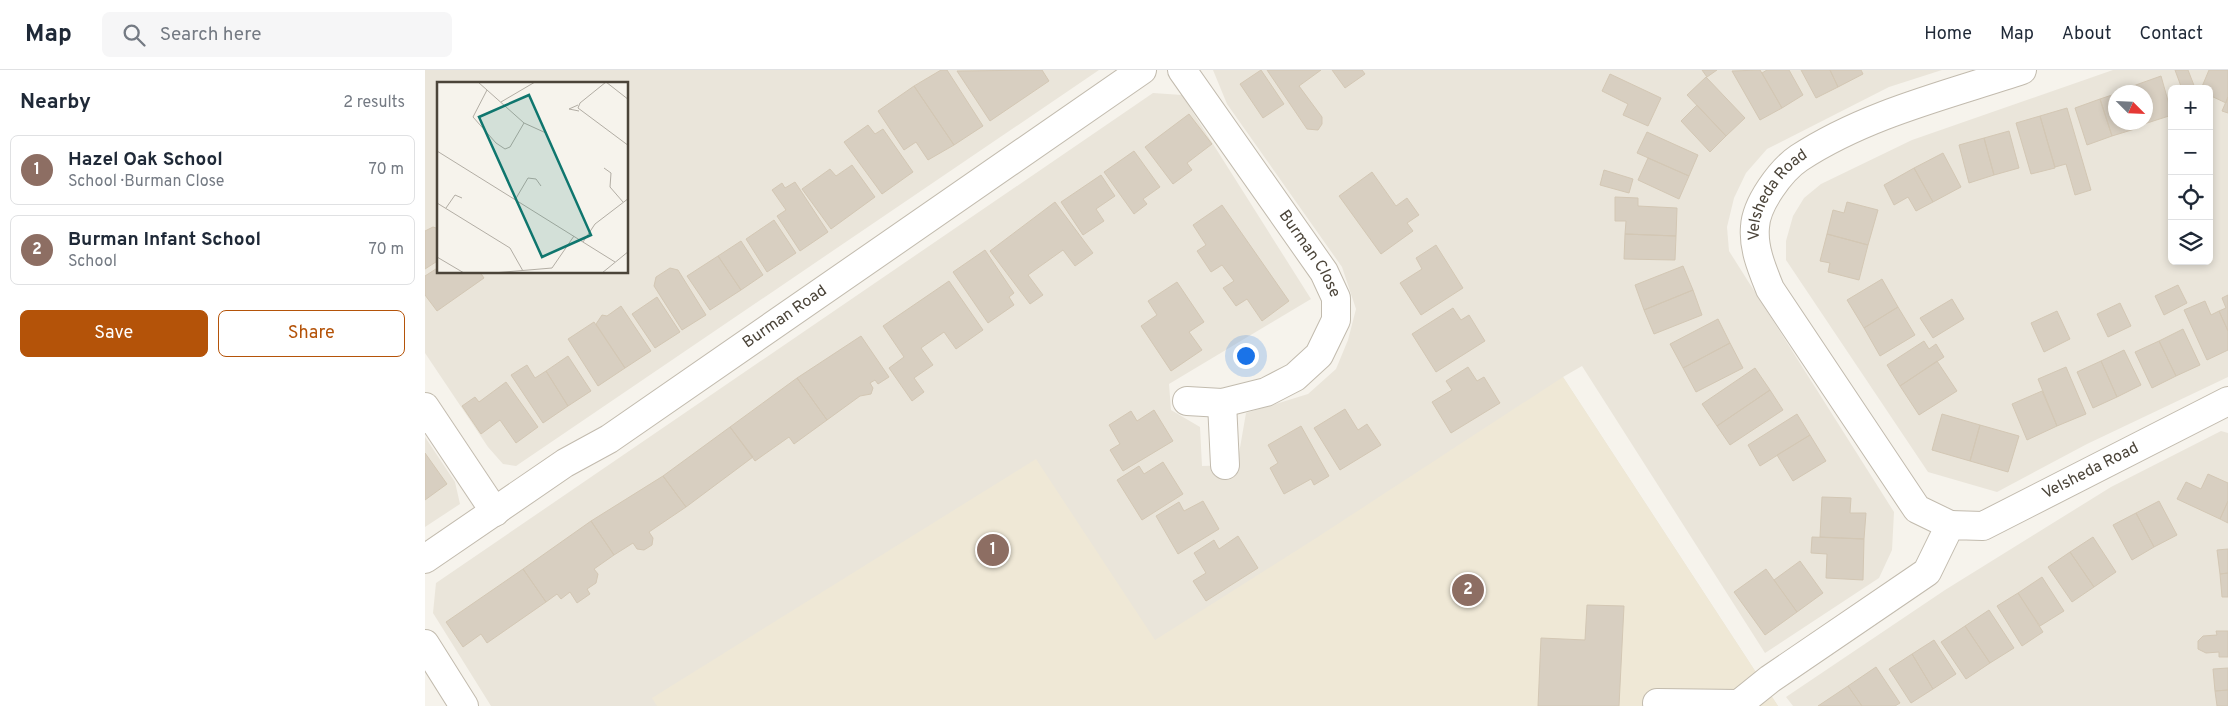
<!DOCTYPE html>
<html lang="en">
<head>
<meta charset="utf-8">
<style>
	:root { --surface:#fff; --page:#f6f6f7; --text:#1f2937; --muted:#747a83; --line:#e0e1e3; --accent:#b45309 }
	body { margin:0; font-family:Overpass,sans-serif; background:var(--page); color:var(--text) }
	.controls { position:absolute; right:15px; top:15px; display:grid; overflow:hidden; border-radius:8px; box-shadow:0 2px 8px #0003 }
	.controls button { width:45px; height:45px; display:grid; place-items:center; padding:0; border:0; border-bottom:1px solid var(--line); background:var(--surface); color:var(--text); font:25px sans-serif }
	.compass { position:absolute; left:1683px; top:15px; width:45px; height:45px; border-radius:50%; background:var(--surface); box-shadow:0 2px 8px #0003; rotate:114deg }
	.you { position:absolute; left:820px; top:285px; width:18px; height:18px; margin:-12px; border:4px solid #fff; border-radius:50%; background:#1a73e8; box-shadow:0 0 0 8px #1a73e833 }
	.badge { display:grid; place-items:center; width:32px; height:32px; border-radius:50%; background:var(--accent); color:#fff; font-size:16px; font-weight:700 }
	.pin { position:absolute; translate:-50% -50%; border:2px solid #fff; box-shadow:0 1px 5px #0006 }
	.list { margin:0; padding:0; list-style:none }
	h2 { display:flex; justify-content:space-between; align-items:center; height:65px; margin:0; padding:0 20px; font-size:21px }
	h2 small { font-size:16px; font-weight:400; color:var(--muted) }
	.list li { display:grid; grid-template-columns:32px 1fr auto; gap:15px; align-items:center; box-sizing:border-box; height:70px; margin:0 10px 10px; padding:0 10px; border:1px solid var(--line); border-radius:8px }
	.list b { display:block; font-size:19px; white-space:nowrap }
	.list p { margin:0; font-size:16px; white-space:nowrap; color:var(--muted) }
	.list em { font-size:16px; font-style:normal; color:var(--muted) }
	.actions { display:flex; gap:10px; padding:15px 20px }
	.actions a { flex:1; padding:11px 0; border:1px solid var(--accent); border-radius:8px; text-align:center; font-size:18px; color:var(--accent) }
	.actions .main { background:var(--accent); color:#fff }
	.icon { flex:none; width:28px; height:28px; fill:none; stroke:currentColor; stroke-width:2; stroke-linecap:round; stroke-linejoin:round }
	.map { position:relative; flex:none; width:1803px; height:636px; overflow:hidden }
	header { display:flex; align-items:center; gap:30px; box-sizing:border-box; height:70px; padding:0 25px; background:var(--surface); border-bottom:1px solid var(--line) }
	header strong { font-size:24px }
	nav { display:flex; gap:28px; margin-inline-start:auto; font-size:18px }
	.search { width:350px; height:45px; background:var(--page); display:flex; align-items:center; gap:12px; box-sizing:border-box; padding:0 18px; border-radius:8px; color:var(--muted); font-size:19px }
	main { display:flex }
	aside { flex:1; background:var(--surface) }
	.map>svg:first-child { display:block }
	.residential { fill:#eae5da; fill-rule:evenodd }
	.education { fill:#efe8d6 }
	.building { fill:#d8cfc1; stroke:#d3c7b4 }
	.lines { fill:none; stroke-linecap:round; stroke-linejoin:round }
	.minor-casing { stroke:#c2bbae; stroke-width:30 }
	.minor { stroke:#fff; stroke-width:28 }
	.labels { text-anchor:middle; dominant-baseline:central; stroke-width:4; stroke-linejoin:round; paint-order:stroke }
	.street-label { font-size:16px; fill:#4b4439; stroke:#fff }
	.inset-road { fill:none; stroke:#b2ada4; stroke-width:1 }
	.view { fill:#0f766e; fill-opacity:0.15; stroke:#0f766e; stroke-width:2.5 }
	.inset-edge { fill:none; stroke:#4b4439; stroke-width:2.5 }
</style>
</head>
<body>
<header>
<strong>Map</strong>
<div class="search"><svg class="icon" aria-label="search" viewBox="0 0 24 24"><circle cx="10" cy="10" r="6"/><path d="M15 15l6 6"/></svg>Search here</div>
<nav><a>Home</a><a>Map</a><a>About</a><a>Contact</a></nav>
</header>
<main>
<aside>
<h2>Nearby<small>2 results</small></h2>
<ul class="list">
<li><span class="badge" style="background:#8d6e63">1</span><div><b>Hazel Oak School</b><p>School · Burman Close</p></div><em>70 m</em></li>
<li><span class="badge" style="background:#8d6e63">2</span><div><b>Burman Infant School</b><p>School</p></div><em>70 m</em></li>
</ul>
<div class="actions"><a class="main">Save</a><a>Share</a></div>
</aside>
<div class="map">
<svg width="1803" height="636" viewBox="0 0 1803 636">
	<rect width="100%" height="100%" fill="#f6f3ec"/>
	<!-- residential -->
	<path class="residential" d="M0,0H674L91,396L78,394L63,377L0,283ZM14,14H202V202H14Z
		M788,0H1517L1464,17L1342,79L1321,103L1309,128L1302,157L1304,181L1469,442L1467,480L1454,508L1340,583L1157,296L1138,307L1353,636H66L8,543L11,513L728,23L757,25L886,229L744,314L746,340L775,357L777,396L812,395L821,343L883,324L911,299L923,270L931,239L917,197L802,34Z
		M1688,0H1803V307L1662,374L1572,422L1503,402L1361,190V171L1368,146L1379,128L1396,114L1487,70ZM1747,19H1784V191H1747ZM1690,22H1720V52H1690Z
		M1796,361L1803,363V636H1368L1361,627L1520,520L1686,417Z
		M0,367L30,412L35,434L0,457Z"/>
	<!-- education -->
	<path class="education" d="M1138,307L1353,636H232L227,628L611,389L730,570L888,470Z"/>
	<!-- building -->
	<path class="building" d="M516,0H522L558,56L529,75L489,16Z
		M617,0L624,11L565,51L532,1Z
		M836,0L859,34L838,48L815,14Z
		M842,0H896L874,16L897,47V54L893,60L882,59Z
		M907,0H937L940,4L920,18Z
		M1277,0H1292L1282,7Z
		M1335,0L1357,38L1335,50L1307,1Z
		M1342,0H1364L1378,25L1357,38L1337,3Z
		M1376,0H1405L1413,17L1391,28Z
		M1405,0H1436L1438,4L1413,17Z
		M1750,0H1763L1770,18L1757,19Z
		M1784,0H1803V27L1801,33L1784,25V19H1776Z
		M1185,4L1236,28L1223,56L1198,45L1203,34L1177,21Z
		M1736,6L1747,45L1719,54L1720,22H1710L1708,16Z
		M1281,7L1320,48L1301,66L1262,25Z
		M489,16L529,75L503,90L491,72L479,80L453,41Z
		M1690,24V52H1711L1713,58L1687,66L1675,29Z
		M1803,27V43L1797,41Z
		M1675,29L1687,66L1662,75L1650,38Z
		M1272,35L1301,66L1285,82L1256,51Z
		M1642,38L1666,120L1650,125L1641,94L1630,97L1615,46Z
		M764,44L787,74L762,93L767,100L748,114L720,77Z
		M1615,46L1630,98L1606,104L1591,53Z
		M443,55L450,64L458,59L488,102L457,124L419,72Z
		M1584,61L1594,98L1569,105L1559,68Z
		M1222,62L1273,85L1264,106L1212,83Z
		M1559,68L1569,105L1544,113L1534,75Z
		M709,81L735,117L718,129L722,134L709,144L679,102Z
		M1518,83L1536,117L1508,132L1489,98Z
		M1223,88L1264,106L1254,129L1213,110Z
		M427,95L450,127L406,159L377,119L405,99L411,106Z
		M1489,98L1508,132L1491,141L1483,127L1469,135L1459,115Z
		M1179,100L1208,109L1204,123L1175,115Z
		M947,102L971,136L982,128L994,145L982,153L988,161L956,184L914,126Z
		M676,105L690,126L671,139L679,151L658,165L636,132Z
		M370,112L403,162L375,181L352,146L361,140L347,120L357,113L360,118Z
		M1190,127L1213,128V136L1252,138L1251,166L1200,164L1201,151H1190Z
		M630,132L668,183L650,196L638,180L603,205L618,225L605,234L565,181Z
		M1422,132L1453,140L1443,175L1402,164L1408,140L1419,143Z
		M797,135L864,231L837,251L822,229L811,236L798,218L809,211L797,195L786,202L772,181L781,175L768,155Z
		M349,150L371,183L342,202L321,169Z
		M8,157L14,159V190L0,199V161Z
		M1200,164L1251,166L1250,190L1199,189Z
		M1402,164L1443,175L1434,210L1403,202L1405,193L1395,191Z
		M316,171L338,205L316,220L293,186Z
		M1011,175L1038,218L996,245L975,213L997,199L991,188Z
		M560,180L589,223L584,227L589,235L563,253L528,202Z
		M293,186L316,220L285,240L262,206Z
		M1258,196L1268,220L1219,240L1210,215Z
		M14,197V202H55L59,208L12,241L0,225V206Z
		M245,198L253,200L281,245L257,260L229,216L231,207Z
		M1457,209L1473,237L1439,258L1422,230Z
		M524,211L558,260L531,279L519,262L496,278L508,295L489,308L499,322L487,331L464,298L479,287L458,256Z
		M752,212L779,252L764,262L777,280L746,301L716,256L732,245L723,231Z
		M1753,215L1762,233L1739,245L1730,226Z
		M1268,220L1277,245L1229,264L1219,240Z
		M1803,225V261L1794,241L1801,238L1797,228Z
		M232,227L255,262L230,278L207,244Z
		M1527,229L1539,249L1508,268L1495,248Z
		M1780,231L1786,245L1794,241L1803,261V280L1782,290L1759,240Z
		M1695,233L1706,256L1683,267L1672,244Z
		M196,236L226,281L200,298L171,254L177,245L182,246Z
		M1473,237L1490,265L1455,286L1439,258Z
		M1028,238L1036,250L1044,245L1060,271L1011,302L987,264Z
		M1632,241L1645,269L1619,282L1606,253Z
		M1293,249L1305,273L1258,298L1245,274Z
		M169,252L200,298L173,316L143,269Z
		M1758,259L1775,295L1751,306L1734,271Z
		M436,266L464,307L453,314L450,310L445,313L448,318L446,324L435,326L402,350L372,308Z
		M1499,271L1504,279L1511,274L1519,287L1475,316L1462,295Z
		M1734,271L1751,306L1727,318L1710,282Z
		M1305,273L1318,298L1271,322L1258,298Z
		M1699,280L1716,315L1692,327L1676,291Z
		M143,286L166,321L143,336L121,301Z
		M1512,291L1532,321L1494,345L1475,316Z
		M1676,291L1692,327L1668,338L1652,302Z
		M102,295L110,308L121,301L143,336L118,353L86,305Z
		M1043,297L1052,311L1059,307L1075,333L1026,363L1007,332L1027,320L1021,311Z
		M1641,297L1661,344L1632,356L1613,309Z
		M1330,298L1345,320L1292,356L1277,334Z
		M372,308L402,350L369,374L364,367L330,391L305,357Z
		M81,312L113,357L91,373L75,350L56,364L37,336L50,327L54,332Z
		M1345,320L1358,340L1305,375L1292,356Z
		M1617,321L1632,356L1602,370L1587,334Z
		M920,339L933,360L942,354L956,375L915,400L889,358Z
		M729,340L748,371L698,401L685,380L695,374L684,355L706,341L712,351Z
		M1372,344L1385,365L1335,396L1323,375Z
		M1517,344L1555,355L1545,391L1507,380Z
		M1555,355L1594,366L1583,402L1545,391Z
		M876,356L904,406L889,415L886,409L859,424L845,398L853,393L843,375Z
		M305,357L328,387L261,437L238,406Z
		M1385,365L1401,391L1368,411L1352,385Z
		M0,383L22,414L0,430Z
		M738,392L758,424L717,450L692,410L714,396L719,404Z
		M1783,404L1803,413V431L1795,449L1752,429L1761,412L1776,419Z
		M238,406L261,437L224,462L228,468L227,475L219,480L212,479L208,473L189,485L166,451Z
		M1397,427L1426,428L1425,443H1441L1439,469L1395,467Z
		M778,431L794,459L753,484L731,446L754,432L759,441Z
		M1734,431L1752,465L1729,477L1711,443Z
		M1803,431V453L1795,449Z
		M1711,443L1729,477L1707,490L1688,455Z
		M166,451L189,485L169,499L173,504L171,513L162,519L165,524L152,533L145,522L136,529L132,524L121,532L98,499Z
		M813,466L833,498L781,531L768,511L781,503L769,483L789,470L794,479Z
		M1387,467L1439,469L1438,510L1401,508L1402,484L1386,483Z
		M1668,467L1691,502L1669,517L1645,482Z
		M1803,479V503L1795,504L1792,480Z
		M1645,482L1669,517L1647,532L1623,497Z
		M1375,491L1398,523L1372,542L1349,510Z
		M98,499L121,532L62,573L56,564L38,577L21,552Z
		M1341,499L1372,542L1340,565L1309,522Z
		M1803,503V527H1797L1795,504Z
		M1617,507L1639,541L1615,556L1593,523Z
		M1593,523L1618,562L1597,576L1572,536Z
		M1162,535L1199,536L1194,636H1113L1116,568L1160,570Z
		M1564,540L1589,578L1565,593L1540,556Z
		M1540,556L1565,593L1541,609L1516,572Z
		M1791,561H1803V587H1794V582L1781,583L1773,579V571L1778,566L1792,565Z
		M1509,570L1531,604L1508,619L1487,584Z
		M1487,584L1508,619L1486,633L1464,599Z
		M1451,597L1475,633L1470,636H1437L1423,616Z
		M1803,598V620L1790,621L1788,599Z
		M1423,616L1437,636H1393Z
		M1803,620V636H1792L1790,621Z"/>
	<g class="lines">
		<!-- minor casing -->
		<g class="minor-casing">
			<g id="minor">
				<path id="s1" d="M757,0L899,202L911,228V250L894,285L870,307L841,322L797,333L762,331"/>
				<path d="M797,333L800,395"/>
				<path d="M0,337L70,442"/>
				<path id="s2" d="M1525,455L1492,439L1345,219C1337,199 1328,178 1330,157C1331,134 1356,100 1374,88C1441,44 1522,25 1597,0"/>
				<path id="s3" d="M0,489L140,393L184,369L717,0"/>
				<path d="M0,574L39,636"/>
				<path id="s4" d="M1232,633L1314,634L1345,609L1502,502L1525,455L1558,456L1803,331"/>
			</g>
		</g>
		<!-- minor -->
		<use href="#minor" class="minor"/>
	</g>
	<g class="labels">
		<!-- street labels -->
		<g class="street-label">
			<text stroke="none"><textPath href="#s2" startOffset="405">Velsheda Road</textPath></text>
			<text stroke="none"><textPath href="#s1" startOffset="224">Burman Close</textPath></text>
			<text stroke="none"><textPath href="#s3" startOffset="434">Burman Road</textPath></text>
			<text stroke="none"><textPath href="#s4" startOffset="518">Velsheda Road</textPath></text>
		</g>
	</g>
	<!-- overview -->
	<g transform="translate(12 12)">
		<rect width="191" height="191" fill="#f6f3ec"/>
		<path class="inset-road" d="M41,0L87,41L109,51L111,57M50,8L36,35L59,61L68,67L73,65L87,41M192,18L169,0L143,21L141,26L192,64M64,20L98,0M141,23L132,27L142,29M0,69L178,180M167,86L174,91L173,105L186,120M78,118L91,96L99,97L104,104M0,121L73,166L86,189M9,126L18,113L25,116M146,160L158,142L192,116M0,175L27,191M56,191L115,186L137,154M165,191L192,169"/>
		<path class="view" d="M92,13L154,153L105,175L42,35Z"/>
		<rect width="191" height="191" class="inset-edge"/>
	</g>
</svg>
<div class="controls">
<button>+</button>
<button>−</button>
<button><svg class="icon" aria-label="locate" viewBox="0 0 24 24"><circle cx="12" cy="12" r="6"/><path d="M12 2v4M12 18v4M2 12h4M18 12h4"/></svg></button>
<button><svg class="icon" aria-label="layers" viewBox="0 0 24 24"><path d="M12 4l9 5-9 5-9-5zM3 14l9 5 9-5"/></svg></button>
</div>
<svg class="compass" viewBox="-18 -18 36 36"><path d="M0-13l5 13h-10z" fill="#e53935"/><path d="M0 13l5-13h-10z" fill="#747a83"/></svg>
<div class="you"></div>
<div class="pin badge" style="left:568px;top:480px;background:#8d6e63">1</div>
<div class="pin badge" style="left:1043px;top:520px;background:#8d6e63">2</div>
</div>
</main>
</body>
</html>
